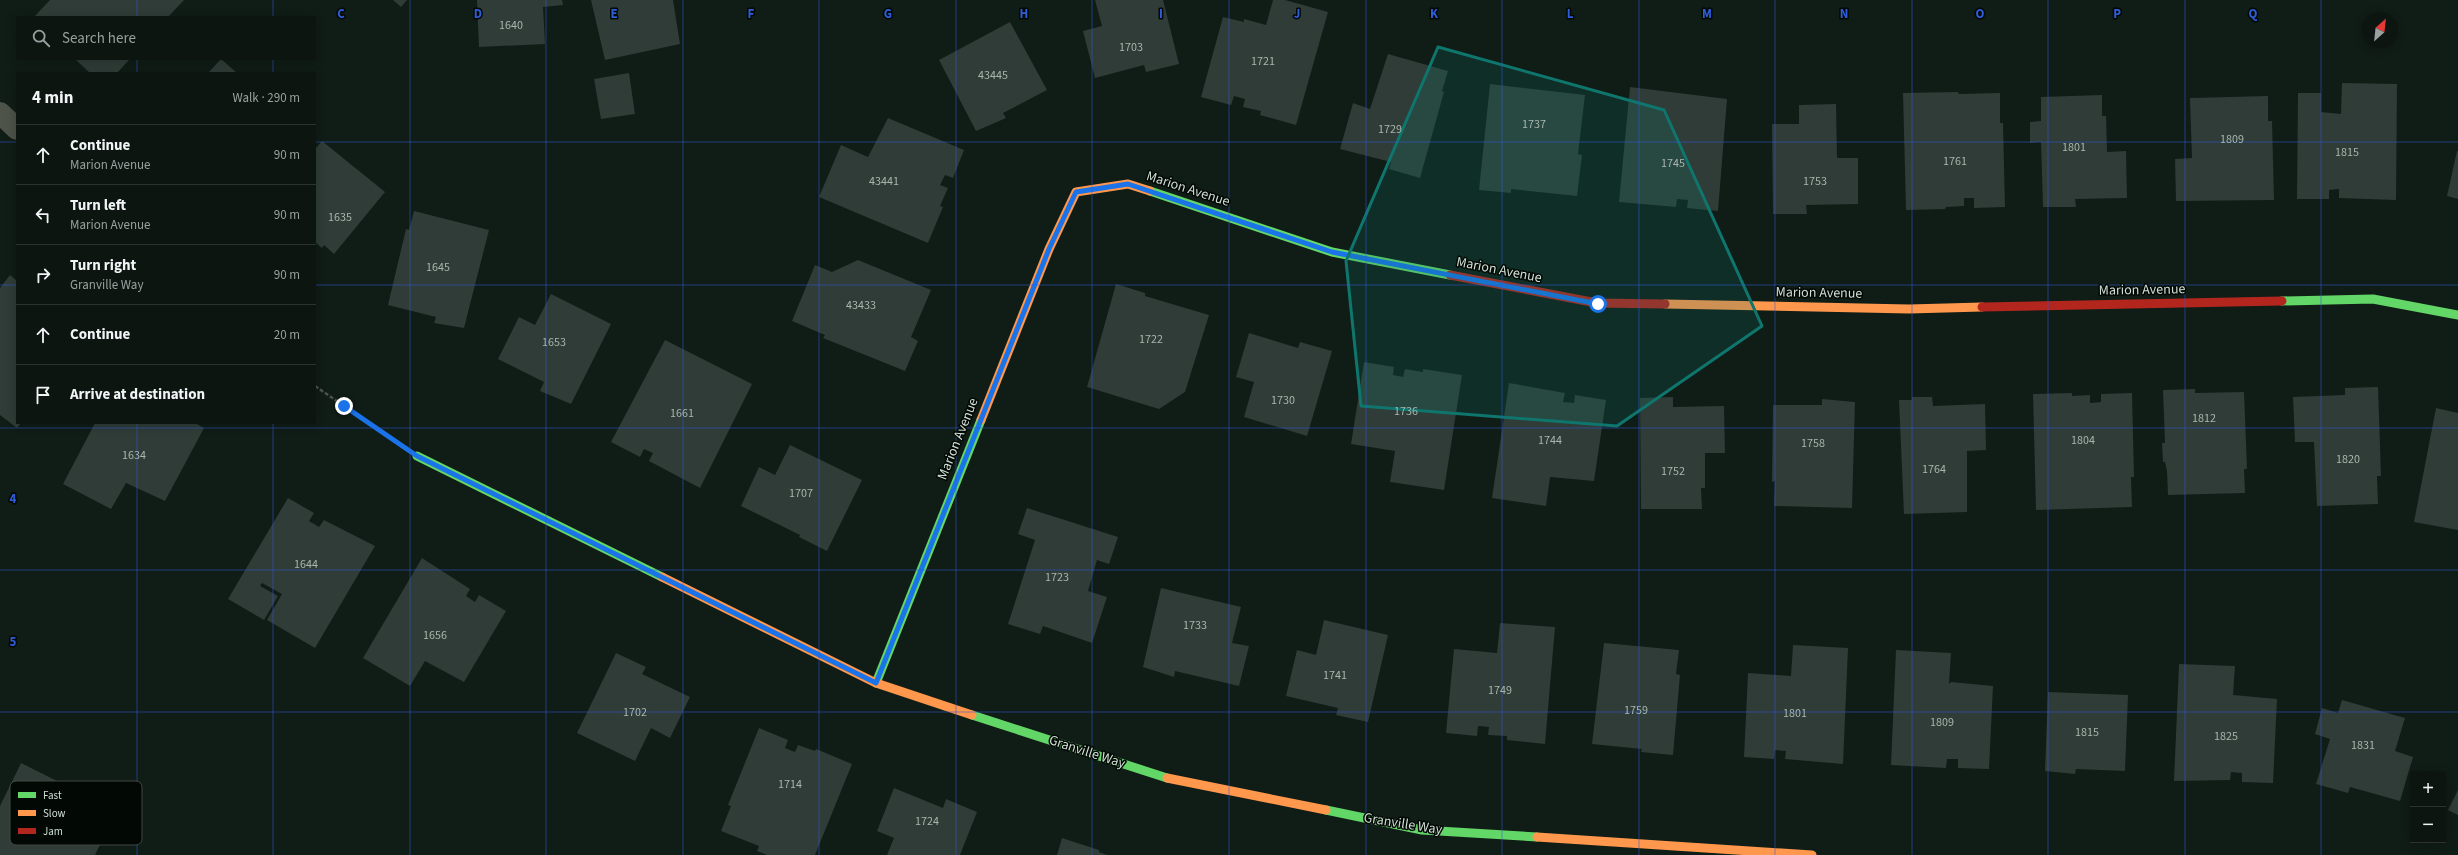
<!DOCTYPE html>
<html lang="en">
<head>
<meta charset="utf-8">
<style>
	:root { --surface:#0c1510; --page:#151e19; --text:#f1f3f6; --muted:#9a9f9f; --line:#2c3430 }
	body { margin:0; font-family:"Source Sans 3",sans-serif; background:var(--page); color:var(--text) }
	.controls { position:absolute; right:12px; bottom:12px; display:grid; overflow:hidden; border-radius:0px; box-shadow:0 2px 10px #0003 }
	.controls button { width:36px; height:36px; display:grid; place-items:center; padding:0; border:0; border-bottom:1px solid var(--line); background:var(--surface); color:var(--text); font:20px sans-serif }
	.compass { position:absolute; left:2362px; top:12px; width:36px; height:36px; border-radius:50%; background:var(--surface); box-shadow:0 2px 10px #0003; rotate:27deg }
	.stop { position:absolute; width:12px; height:12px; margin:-9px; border:3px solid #1a73e8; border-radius:50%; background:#fff }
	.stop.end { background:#1a73e8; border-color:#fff; box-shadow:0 1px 4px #0008 }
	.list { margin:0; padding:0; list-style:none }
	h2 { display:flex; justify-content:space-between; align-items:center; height:52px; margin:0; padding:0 16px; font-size:17px }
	h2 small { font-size:13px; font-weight:400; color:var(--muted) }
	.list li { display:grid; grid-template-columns:26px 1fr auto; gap:12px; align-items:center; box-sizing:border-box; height:60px; padding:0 16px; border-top:1px solid var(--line) }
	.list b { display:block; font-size:15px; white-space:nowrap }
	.list p { margin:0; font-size:13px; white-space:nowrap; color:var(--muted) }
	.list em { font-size:13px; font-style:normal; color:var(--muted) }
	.icon { flex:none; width:22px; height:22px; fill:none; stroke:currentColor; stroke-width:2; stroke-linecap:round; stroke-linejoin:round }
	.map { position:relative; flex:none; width:2458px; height:855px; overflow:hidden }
	.search { position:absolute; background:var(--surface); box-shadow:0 2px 10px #0003; left:16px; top:16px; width:300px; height:44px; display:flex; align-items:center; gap:10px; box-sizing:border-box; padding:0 14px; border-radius:0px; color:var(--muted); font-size:15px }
	.panel { position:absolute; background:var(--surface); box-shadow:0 2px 10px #0003; left:16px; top:72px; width:300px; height:352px; border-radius:0px }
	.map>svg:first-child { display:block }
	.building { fill:#2f3c37 }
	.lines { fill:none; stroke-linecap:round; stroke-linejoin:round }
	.path { stroke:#4b5248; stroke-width:2.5; stroke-dasharray:4 2; stroke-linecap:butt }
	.street { stroke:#4d5348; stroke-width:22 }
	.fast { stroke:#63d668; stroke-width:9 }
	.slow { stroke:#ff974d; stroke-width:9 }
	.jam { stroke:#b3261e; stroke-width:9 }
	.route { stroke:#1a73e8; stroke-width:5 }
	.marked { fill:#0f766e; fill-opacity:0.2; stroke:#0f766e; stroke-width:3; stroke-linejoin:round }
	.grid { fill:none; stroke:#2f5cd8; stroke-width:1; stroke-opacity:0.55 }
	.labels { text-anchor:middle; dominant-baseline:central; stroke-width:3; stroke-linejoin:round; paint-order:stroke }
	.number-label { font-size:12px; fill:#a8b6ad }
	.street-label { font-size:14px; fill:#d0ded4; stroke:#020904 }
	.key { fill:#020904; stroke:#404942; stroke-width:1 }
	.key-label { font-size:11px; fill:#d0ded4 }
	.grid-label { font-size:13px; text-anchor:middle; font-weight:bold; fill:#2f5cd8; stroke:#020904; stroke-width:3; stroke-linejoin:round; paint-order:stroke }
</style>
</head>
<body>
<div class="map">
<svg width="2458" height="855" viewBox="0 0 2458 855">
	<rect width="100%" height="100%" fill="#101c16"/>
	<!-- building -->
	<path class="building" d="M50,0H184L168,17H34Z
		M393,0H407L401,7Z
		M477,0H562L563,5L543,7L545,44L479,47Z
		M591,0H673L680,44L605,60Z
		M1095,0H1163L1179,64L1146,72L1144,65L1095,78L1083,31L1102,26Z
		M1273,0H1285L1328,12L1296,125L1260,115L1261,111L1243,107L1245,99L1234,96L1231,105L1201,97L1223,17L1244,22V19L1266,25Z
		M1010,22L1047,90L1003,113L1006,118L976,131L939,60Z
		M1388,54L1448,71L1442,91L1444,92L1420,178L1389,169L1391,162L1340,149L1353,103L1370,109Z
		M77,59H130L117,73H90L76,60Z
		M221,59L237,73H208Z
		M629,73L635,114L601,119L594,79Z
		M2342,83L2397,84L2396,200L2339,198V189L2329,190V199H2297L2298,93H2321V112L2341,114Z
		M1490,84L1585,95L1578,154L1582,155L1577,196L1511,189V193L1479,190Z
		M1630,87L1727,99L1718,211L1687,208L1688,200L1677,199L1676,207L1619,202Z
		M1958,92L1959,94L2000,93V123H2003L2005,207L1974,208V198H1964V206L1946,207L1945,209L1906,210L1903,93Z
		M2102,95V116H2106L2107,152L2126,151L2127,198L2075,199L2076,207H2043L2041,142L2030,143V122L2041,121V97Z
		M2268,96V121H2272L2274,200L2176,201L2175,159L2192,158L2190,98Z
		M1836,104L1837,158H1858V204L1806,205L1807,214H1773L1772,124H1799V105Z
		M888,118L964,150L953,178L945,175L940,185L948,188L940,206L943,207L928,243L819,197L841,145L868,157Z
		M322,141L385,192L334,254L324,245L322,248L315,242V149Z
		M2457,151H2458V199L2447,196Z
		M414,211L489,230L464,328L434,323L436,317L388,305L406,229L409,230Z
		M858,260L931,290L911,337L918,341L905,371L823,338L825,335L792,321L815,265L832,272Z
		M10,275L17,281V423H21L17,428L0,415V288Z
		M1116,284L1145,293V296L1209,315L1185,392L1159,409L1087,387Z
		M551,294L611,324L571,404L540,391L544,382L498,359L519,317L535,325Z
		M1249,333L1298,348L1300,342L1332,351L1307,436L1244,417L1254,382L1236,377Z
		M665,340L752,384L700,488L649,461L653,453L644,449L640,457L611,442Z
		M1364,362L1394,367L1393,375L1403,377L1405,369L1423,372V369L1462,375L1444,490L1390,482L1395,451L1351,444Z
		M1509,383L1565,393L1563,402L1574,403L1575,395L1606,400L1594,481L1550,477L1546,506L1492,498Z
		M2378,387L2381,476H2377L2378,504L2317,506L2314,442H2295L2293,397L2345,395V388Z
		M2195,389V393L2244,392L2247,469H2244L2245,493L2168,495L2167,471L2165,462H2163L2162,443H2165L2163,390Z
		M2072,393V396L2090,395V403L2101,402V394L2132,393L2134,477H2131L2132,507L2036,510L2033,394Z
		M1673,397V407L1724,406L1725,453H1705V488H1701L1702,509H1641L1640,398Z
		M1912,397H1932L1933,406L1985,404L1986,450L1967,451V512L1904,514L1899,400H1912Z
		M1822,399L1855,402L1852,508L1774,506L1775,481L1772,482L1773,405H1822Z
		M2436,408L2458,413V530L2414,522Z
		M95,423H195L204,428L165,501L126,483L111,509L63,484Z
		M790,445L862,480L827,551L799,537L800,535L741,506L759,467L775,475Z
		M288,498L314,513L309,521L319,527L324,520L375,546L315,648L267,620L282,594L262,583L260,586L278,596L264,620L228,599Z
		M1027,508L1118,537L1109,564L1097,560L1088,591L1107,597L1092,643L1043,626L1040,634L1008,624L1035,540L1018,534Z
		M422,558L470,589L466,596L475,602L479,595L506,611L464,682L425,661L410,686L363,658Z
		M1161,588L1241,607L1232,643L1249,646L1239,686L1175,671L1174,677L1143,667Z
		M1324,620L1388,635L1368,722L1336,715L1338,708L1286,696L1297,650L1316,655Z
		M1500,623L1555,627L1545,744L1507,740V736L1488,735L1489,727L1478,726L1477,736L1446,733L1454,649L1497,653Z
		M1604,643L1679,650L1676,674L1680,675L1673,755L1641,752L1642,749L1592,744Z
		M1793,645L1848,648L1843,764L1785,759L1786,751L1775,750L1774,759L1744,757L1748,673L1791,676Z
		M1896,650L1951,653L1949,684L1951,682L1993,686L1989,769L1958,768V759H1947L1946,768L1891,765Z
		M616,653L646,667L642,674L690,697L670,738L651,728L635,761L577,733Z
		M2179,664L2235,666L2233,695L2277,699L2273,783L2242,782V773L2231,772L2230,780L2174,781Z
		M2048,692L2128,695L2125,771L2076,769L2075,774L2045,771Z
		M2342,700L2405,718L2395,751L2413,757L2400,801L2350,787L2348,793L2316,784L2330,739L2315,734L2322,708L2338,713Z
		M759,728L788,740L785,748L795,752L798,745L815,751L816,749L852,764L815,855H767L757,851L759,846L721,831L731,806L728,805Z
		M21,763L59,782L56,788L113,818L95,855H0V806Z
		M894,788L943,808L946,799L977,812L960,855H887L894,838L877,831Z
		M2458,790V815L2448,810Z
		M1062,838L1099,850V852L1107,855H1057Z"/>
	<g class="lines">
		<!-- path -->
		<path class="path" d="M315,386L392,439"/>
		<!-- street -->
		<path class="street" d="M0,113L17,129"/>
		<!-- fast -->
		<path class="fast" d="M1150,191L1332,252L1450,275
			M2282,301L2373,299L2458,315
			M417,456L662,577
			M876,683L981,420
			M972,715L1167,778
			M1326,810L1422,830L1537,837"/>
		<!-- slow -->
		<path class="slow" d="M1665,304L1909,309L1982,307
			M981,420L1049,249L1076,192L1128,184L1150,191
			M662,577L876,683L972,715
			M1167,778L1326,810
			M1537,837L1812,855"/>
		<!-- jam -->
		<path class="jam" d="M1450,275L1597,303L1665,304
			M1982,307L2282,301"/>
	</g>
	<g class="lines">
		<!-- route -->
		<path class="route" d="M344,406L417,456L876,683L1049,249L1076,192L1128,184L1332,252L1598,304"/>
	</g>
	<!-- marked area -->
	<path class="marked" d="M1438,47L1664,110L1762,326L1617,426L1361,406L1346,261Z"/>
	<!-- grid -->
	<path class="grid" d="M137,0V17M273,0V17M410,0V855M546,0V855M683,0V855M819,0V855M956,0V855M1092,0V855M1229,0V855M1366,0V855M1502,0V855M1639,0V855M1775,0V855M1912,0V855M2048,0V855M2185,0V855M2321,0V855M137,59V73M273,59V73M0,142H17M315,142H2458M0,285H17M315,285H2458M137,423V855M273,423V855M0,428H2458M0,570H2458M0,712H2458"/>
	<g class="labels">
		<!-- number labels -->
		<g class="number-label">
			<text x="511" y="25">1640</text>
			<text x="1131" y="47">1703</text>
			<text x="1263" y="61">1721</text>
			<text x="993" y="75">43445</text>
			<text x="1534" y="124">1737</text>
			<text x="1390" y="129">1729</text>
			<text x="2232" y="139">1809</text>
			<text x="2074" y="147">1801</text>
			<text x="2347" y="152">1815</text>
			<text x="1955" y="161">1761</text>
			<text x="1673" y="163">1745</text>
			<text x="884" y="181">43441</text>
			<text x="1815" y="181">1753</text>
			<text x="340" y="217">1635</text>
			<text x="438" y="267">1645</text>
			<text x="861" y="305">43433</text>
			<text x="1151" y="339">1722</text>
			<text x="554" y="342">1653</text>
			<text x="1283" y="400">1730</text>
			<text x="1406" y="411">1736</text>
			<text x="682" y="413">1661</text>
			<text x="2204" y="418">1812</text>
			<text x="1550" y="440">1744</text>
			<text x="2083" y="440">1804</text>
			<text x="1813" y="443">1758</text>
			<text x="134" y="455">1634</text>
			<text x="2348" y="459">1820</text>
			<text x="1934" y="469">1764</text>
			<text x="1673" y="471">1752</text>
			<text x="801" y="493">1707</text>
			<text x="306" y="564">1644</text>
			<text x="1057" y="577">1723</text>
			<text x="1195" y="625">1733</text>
			<text x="435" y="635">1656</text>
			<text x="1335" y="675">1741</text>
			<text x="1500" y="690">1749</text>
			<text x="1636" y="710">1759</text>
			<text x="635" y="712">1702</text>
			<text x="1795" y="713">1801</text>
			<text x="1942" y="722">1809</text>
			<text x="2087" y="732">1815</text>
			<text x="2226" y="736">1825</text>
			<text x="2363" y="745">1831</text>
			<text x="790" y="784">1714</text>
			<text x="927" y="821">1724</text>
		</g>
		<!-- street labels -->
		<g class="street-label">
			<text transform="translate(1188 189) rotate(18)">Marion Avenue</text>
			<text transform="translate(1499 270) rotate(11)">Marion Avenue</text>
			<text transform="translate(2142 290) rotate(-1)">Marion Avenue</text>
			<text transform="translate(1819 293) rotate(1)">Marion Avenue</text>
			<text transform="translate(958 439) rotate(-68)">Marion Avenue</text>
			<text transform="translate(1087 752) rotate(18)">Granville Way</text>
			<text transform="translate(1403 824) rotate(9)">Granville Way</text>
		</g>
	</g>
	<!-- legend -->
	<rect x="10" y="781" width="132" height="64" rx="6" class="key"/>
	<rect x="18" y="792" width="18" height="6" fill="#63d668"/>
	<rect x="18" y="810" width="18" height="6" fill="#ff974d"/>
	<rect x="18" y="828" width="18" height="6" fill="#b3261e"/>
	<g class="key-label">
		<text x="43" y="799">Fast</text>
		<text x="43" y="817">Slow</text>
		<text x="43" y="835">Jam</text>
	</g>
	<g class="grid-label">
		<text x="341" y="18">C</text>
		<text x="478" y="18">D</text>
		<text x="614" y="18">E</text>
		<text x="751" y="18">F</text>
		<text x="888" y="18">G</text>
		<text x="1024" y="18">H</text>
		<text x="1161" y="18">I</text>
		<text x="1297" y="18">J</text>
		<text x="1434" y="18">K</text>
		<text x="1570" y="18">L</text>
		<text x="1707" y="18">M</text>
		<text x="1844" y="18">N</text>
		<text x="1980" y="18">O</text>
		<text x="2117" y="18">P</text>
		<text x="2253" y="18">Q</text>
		<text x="13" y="503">4</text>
		<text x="13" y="646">5</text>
	</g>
</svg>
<div class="controls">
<button>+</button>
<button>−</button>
</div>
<svg class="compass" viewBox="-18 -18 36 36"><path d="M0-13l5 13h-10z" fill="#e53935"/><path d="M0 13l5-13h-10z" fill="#9a9f9f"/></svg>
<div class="stop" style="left:1598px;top:304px"></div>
<div class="stop end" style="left:344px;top:406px"></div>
<div class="search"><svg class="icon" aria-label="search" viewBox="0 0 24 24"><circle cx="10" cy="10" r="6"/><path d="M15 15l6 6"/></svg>Search here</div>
<section class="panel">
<h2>4 min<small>Walk · 290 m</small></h2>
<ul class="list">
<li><svg class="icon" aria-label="ahead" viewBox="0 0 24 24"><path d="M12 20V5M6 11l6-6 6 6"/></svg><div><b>Continue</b><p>Marion Avenue</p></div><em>90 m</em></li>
<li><svg class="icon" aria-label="left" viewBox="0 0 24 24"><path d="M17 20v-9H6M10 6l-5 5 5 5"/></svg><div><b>Turn left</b><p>Marion Avenue</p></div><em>90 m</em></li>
<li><svg class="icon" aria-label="right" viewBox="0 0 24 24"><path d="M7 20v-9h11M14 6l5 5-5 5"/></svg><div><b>Turn right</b><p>Granville Way</p></div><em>90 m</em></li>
<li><svg class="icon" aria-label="ahead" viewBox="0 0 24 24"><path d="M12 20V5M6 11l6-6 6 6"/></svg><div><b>Continue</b></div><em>20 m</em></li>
<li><svg class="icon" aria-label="arrive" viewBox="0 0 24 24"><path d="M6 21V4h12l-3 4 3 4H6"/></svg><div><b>Arrive at destination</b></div></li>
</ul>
</section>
</div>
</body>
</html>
